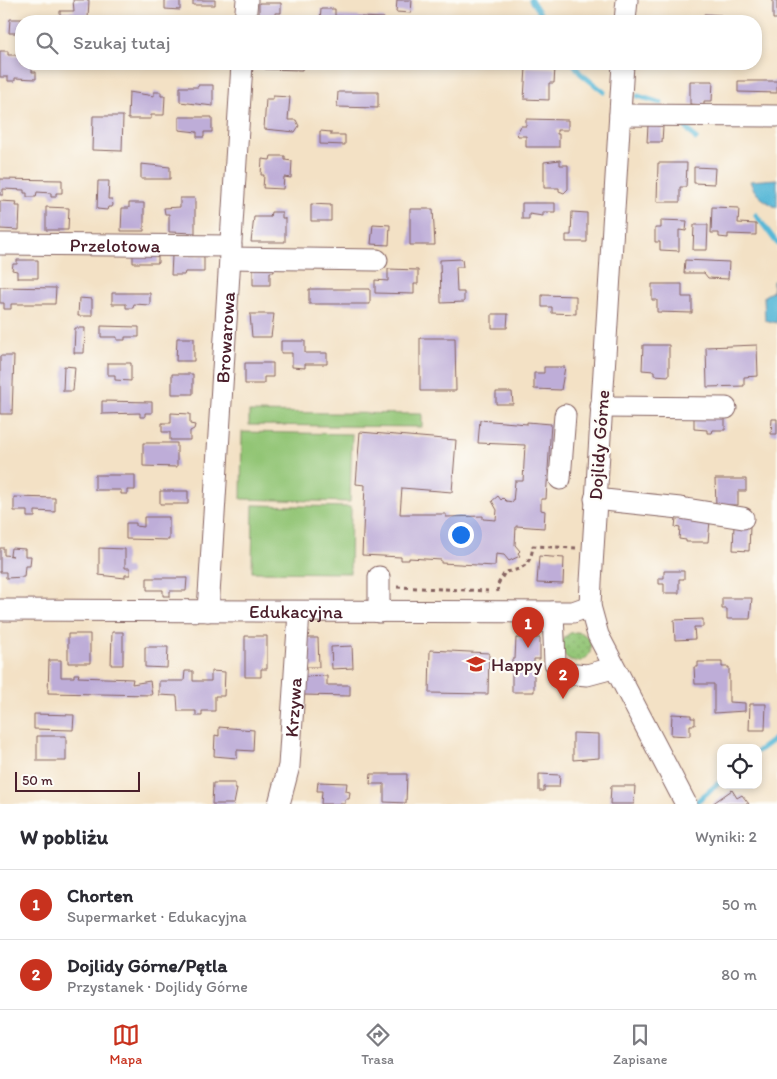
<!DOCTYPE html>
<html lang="pl">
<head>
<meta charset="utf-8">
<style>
	:root { --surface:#fff; --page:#f2f2f3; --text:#2b2b33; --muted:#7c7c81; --line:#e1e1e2; --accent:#c8321e }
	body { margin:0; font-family:Itim,sans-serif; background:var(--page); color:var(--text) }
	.controls { position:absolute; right:15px; bottom:15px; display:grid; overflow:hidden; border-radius:10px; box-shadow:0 2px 8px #0003 }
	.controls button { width:45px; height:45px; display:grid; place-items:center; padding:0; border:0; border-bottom:1px solid var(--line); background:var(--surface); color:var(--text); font:25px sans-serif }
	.scale { position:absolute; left:15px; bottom:12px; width:125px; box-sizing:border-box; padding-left:5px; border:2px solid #4a1f2b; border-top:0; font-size:14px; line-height:18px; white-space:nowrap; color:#4a1f2b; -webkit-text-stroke:4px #fdfcf7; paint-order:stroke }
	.you { position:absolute; left:460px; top:534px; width:18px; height:18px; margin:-12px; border:4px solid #fff; border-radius:50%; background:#1a73e8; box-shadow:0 0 0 8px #1a73e833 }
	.badge { display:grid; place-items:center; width:32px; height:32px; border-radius:50%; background:var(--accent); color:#fff; font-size:16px; font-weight:700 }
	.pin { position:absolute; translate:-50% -41px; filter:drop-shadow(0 1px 2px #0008) }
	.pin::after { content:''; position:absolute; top:26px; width:18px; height:15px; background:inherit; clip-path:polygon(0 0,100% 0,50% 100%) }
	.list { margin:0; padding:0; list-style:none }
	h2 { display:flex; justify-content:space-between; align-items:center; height:65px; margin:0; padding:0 20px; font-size:21px }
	h2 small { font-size:16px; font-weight:400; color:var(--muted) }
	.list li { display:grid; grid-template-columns:32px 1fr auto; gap:15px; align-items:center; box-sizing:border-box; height:70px; padding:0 20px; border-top:1px solid var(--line) }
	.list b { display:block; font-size:19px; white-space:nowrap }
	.list p { margin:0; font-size:16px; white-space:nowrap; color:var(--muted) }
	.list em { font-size:16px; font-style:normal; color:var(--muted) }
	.icon { flex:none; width:28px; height:28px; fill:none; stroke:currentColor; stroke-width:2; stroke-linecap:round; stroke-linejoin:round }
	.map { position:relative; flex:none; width:777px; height:804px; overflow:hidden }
	.search { position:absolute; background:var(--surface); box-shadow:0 2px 8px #0003; left:15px; right:15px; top:15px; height:55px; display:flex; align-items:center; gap:12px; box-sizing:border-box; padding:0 18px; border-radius:20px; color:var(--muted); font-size:19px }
	.sheet { height:205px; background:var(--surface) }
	nav { display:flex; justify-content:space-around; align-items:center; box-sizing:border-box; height:70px; border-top:1px solid var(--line); background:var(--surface); font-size:14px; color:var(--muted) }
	nav a { display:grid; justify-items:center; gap:2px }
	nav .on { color:var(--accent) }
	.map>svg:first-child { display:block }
	.grass { fill:url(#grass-dots); stroke:#6e7250 }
	.pitch { fill:#92c575; stroke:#6e7250 }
	.water { fill:#58b8d7; stroke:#516c81 }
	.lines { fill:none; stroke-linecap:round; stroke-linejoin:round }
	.stream { stroke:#58b8d7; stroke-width:5 }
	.building { fill:#beadd8 }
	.minor-casing { stroke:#856361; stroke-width:23 }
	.path { stroke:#856361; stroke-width:3; stroke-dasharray:4 4; stroke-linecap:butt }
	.minor { stroke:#fff; stroke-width:21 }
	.labels { text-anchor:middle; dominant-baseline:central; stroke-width:4.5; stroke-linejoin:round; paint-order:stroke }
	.street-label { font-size:19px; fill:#4a1f2b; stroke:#fdfcf7 }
	.poi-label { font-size:19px; fill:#4a1f2b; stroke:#fdfcf7; text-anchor:start }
</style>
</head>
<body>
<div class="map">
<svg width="777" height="804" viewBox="0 0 777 804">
	<defs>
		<pattern id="grass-dots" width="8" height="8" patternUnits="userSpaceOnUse" patternTransform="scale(1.25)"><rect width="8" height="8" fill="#92c575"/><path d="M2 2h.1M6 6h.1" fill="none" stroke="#799f60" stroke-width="1.8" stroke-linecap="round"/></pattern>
	</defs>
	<rect width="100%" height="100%" fill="#fdfcf7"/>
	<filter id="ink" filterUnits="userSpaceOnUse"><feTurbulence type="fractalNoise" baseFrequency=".02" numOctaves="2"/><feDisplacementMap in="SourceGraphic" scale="10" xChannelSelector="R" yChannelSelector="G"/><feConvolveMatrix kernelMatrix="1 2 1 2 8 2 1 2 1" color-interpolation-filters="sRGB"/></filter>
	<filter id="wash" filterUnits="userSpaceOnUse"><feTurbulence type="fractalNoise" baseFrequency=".0096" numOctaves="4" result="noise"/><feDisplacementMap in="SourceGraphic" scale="20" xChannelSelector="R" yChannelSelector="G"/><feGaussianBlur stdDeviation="1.12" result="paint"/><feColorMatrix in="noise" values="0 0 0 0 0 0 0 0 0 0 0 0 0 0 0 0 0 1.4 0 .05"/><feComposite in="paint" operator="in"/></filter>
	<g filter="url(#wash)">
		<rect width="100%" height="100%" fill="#f3e1c5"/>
		<!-- grass -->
		<path class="grass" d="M561 647a15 15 0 1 1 30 0a15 15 0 1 1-30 0Z"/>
		<!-- pitch -->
		<path class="pitch" d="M249,412L422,414V427L249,425Z
			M242,432L352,434L350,502L241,499Z
			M253,505L351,507L350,573L252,572Z"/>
		<!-- water -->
		<path class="water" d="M777,179V208C764,200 755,196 750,181Z
			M773,281H777V323L765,320L764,296L773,291Z"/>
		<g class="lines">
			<!-- stream -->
			<path class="stream" d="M531,0L545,21
				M574,64L580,73L604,92
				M638,96L661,103
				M684,125L696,139
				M756,215L777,243
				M758,751L777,737
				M694,804L721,781"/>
		</g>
		<g id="blocks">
			<!-- building -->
			<path class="building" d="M73,0H89L88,19L60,18V11H74Z
				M165,0H180V10L165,9Z
				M193,0H215V5H193Z
				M397,0H412L411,13L396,12Z
				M773,0H777V19H773Z
				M259,3H281V13H275V21H259Z
				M321,9H335V16L384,18V21H320Z
				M704,14L721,15L720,21H703Z
				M10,19H25L21,21V33H9Z
				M0,51H8V55H21V64H32V72H36V79L15,78V81H8V77H0Z
				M265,64H303L302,70L265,69Z
				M526,67L555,68L554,83H549V100L524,99Z
				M690,81H713L712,101H704V105L690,104Z
				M738,81H777V93L738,92Z
				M198,85H213V106L180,102V87H198Z
				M129,92L154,96V92H161V96H165L164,115H151V119H128Z
				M338,92H378V108L337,107Z
				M273,96L290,97L288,120H296L299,126L295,132L264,129L266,99H273Z
				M93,116H123L122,151L92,150Z
				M179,117H212V132H204V137H197V132L179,130Z
				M526,119L568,120V130H557V134H559V147H526V136H518L517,133L521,126H526Z
				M648,125L663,126L662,142H647Z
				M320,131L331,132V135H345V145L320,144Z
				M271,156H285V160L292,161L291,178L284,177L283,189L263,188L264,175H261L262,159L270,160Z
				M560,160V165H568V189L564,193L559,191V188H544V162Z
				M658,163H687L686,187H680V202H657Z
				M141,164L170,167V179H141Z
				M694,167L715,168L714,184L694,183Z
				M0,179L62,180V193H56V197H51V193L37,192L36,197H27V193H24V190L3,189V195H0Z
				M98,181H109L108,199H112L113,205L112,207H108L107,210L97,209Z
				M180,198H195V233L169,232V214H165L164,208L180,207Z
				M0,201L17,202L16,206H20L19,230L0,229Z
				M129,203H144V231H121L122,208H129Z
				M522,203H555V212H543V216L529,214V219H522Z
				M311,204L331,205V221H311Z
				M46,207L69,208L68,230H46Z
				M712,207L739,208L738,223L756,224V235L728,234V238L719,237V233H711Z
				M410,209H433L435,245H410Z
				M271,212H282V218H285V242H251L254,217H270Z
				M572,212L587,213V242H566V235H571Z
				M661,220L687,221L686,231L679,230V251L660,250V242H655V228H661Z
				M373,224L390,225L389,245L371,244Z
				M694,225H708L707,250H693Z
				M133,251L158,252V263H133Z
				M172,256H204V272H185L184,275H171Z
				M462,259L463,267H456L457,292H464V302L441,303L440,260Z
				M17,260H38V278H17V271L12,270L13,264H17Z
				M685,260L729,262L728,279L708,278L704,273H684Z
				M274,263V272H270V285H253V264Z
				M388,269L418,270V284H414V294L375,293V280L388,281Z
				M652,284H682V297H692V313L657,312V300H652Z
				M0,287L56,288L55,304H11V309H4V303H0Z
				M309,289H370V304H309Z
				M112,293H150V305L134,304L133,308H126V304H112Z
				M542,295L576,296V314L552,313V307H542Z
				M79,298L92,299V316H78Z
				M250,314H274L271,337H252Z
				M492,314H508L507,328H492Z
				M101,326L139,327V337H125V340H117V337H101Z
				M75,328H85L84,353H74Z
				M177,338H194V361H176Z
				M420,338H455L456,391H420Z
				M281,341H305V353H327V364H305V368L292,367V353H281Z
				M643,345H669V376L654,375V371L642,370Z
				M757,345L758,376L744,377V386L707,387L706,347Z
				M0,356H14L12,414H0Z
				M108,363H131V381L115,380V375H108Z
				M245,363H273V377H264V384H245Z
				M64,366L75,367L73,391H63Z
				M544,367H565L561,390L534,389V373H544Z
				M172,374H193V394H172Z
				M496,392H512L513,404H496Z
				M102,401L152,402V413H145V417H140V413L102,414Z
				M171,413L190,414V424L195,425L194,429L190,431V440H170V432H162V423H171Z
				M694,417L725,418V430H713L712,433H707V430L694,429Z
				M772,419H777V434H771Z
				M480,420L527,424V422L551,424L546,499H541V510L545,511L544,528L516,526L515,545L520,551L518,553L520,556L509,561L504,555L496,554L495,566L441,563V560L409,558V560H401V557L362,555L365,485L356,484L360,432L456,440L452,492L402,488L400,514H446V517L483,516V519L496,520L497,510L492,501L498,496L501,500L503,498L506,501L513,502L515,481H523L525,445L478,443Z
				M143,443H177V467L143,466Z
				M95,475H135V490H127V494H121V490H95Z
				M715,479H746V491H738V505H716Z
				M160,491H188V504H160Z
				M14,497L55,498V512L35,511V517H27V511H14Z
				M144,517H169V540L126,539V523H136V526L144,527Z
				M676,518L710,521L708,542H686V540L679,539L680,528L675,527Z
				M734,525L750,526L749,551L733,550Z
				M0,548H4V555L13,556L10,555L11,548L25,549V556H31L30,566H25L24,577L6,578V572H0Z
				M99,548L125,549V568H130V575H125V578L99,575Z
				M539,556L564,558L563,584L537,583Z
				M664,571H684V579H679V593H664V584H659V578H664Z
				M147,578H187L186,591H170V596H163V590H147Z
				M722,598H752L750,619H727V609H722Z
				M703,619V627H694L695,639L675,640L674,620Z
				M112,632H123V665H111Z
				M68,634H90V663H68Z
				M245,636H267V669H261V677H245Z
				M306,638H318L319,667H306Z
				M516,638H540V659H534V692H512V659H515Z
				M352,646L353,668L332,669L331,647Z
				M145,647H168L167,668L145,667Z
				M430,650L489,653L488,694L429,693Z
				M49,660H61V677H74V674H79L78,677L133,679L132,684L150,681L152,695L48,693Z
				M698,662H722V667H729V702L745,703V711L714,713V684H695L694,667H698Z
				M185,671H193V681H211V671L225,672L224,696H215V711H202V716H196V711H178L177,696L159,695V681H184Z
				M327,676V685H350V696L303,695V677Z
				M750,704H766L765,730H749Z
				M34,714L74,715L73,730L34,729Z
				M672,714L691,715V718H695V725H690V736L671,735Z
				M219,727L254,730L253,751L237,750V758L214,756L215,735L219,736Z
				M573,733L599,734V758L573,760Z
				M37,736H66V761H37Z
				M371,774H407L406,803L384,802V784H370Z
				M539,774L560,775L559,787H544V791H539Z
				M318,782L347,783L346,791L350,792L349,799H345V804H321L322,791H317Z
				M213,783H235V789H237L234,804H212Z
				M611,786H635L634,804H610Z
				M732,790L737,798L742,795L749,804H712Z"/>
		</g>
	</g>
	<g filter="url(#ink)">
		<use href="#blocks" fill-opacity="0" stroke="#856361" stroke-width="1"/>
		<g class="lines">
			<!-- minor casing -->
			<g class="minor-casing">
				<g id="minor">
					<path d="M245,21L247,0"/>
					<path d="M625,21L627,0"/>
					<path d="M623,64L591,582L590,606L598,635L686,804"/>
					<path d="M620,115L777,116"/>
					<path id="s1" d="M0,244L231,246"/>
					<path d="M230,258L377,260"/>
					<path d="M601,407L726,408"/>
					<path d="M560,479L565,415"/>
					<path d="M595,499L680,508L743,518"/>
					<path d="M379,577V612"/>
					<path id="s2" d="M0,610L553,612H573L590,606"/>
					<path id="s3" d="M208,611L242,64"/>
					<path d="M553,612L555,663L565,673L587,675L613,668"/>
					<path id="s4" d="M279,804L289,766L299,612"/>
				</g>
			</g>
			<!-- path -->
			<path class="path" d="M397,587L488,591
				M498,592L497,586L505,572C523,570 531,564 533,546L576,548"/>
			<!-- minor -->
			<use href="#minor" class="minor"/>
		</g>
	</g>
	<!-- icons -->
	<defs>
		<g id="school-bare" transform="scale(1.5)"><path d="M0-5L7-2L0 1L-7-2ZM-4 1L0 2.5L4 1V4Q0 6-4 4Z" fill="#c8321e" stroke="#fdfcf7" stroke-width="2.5" paint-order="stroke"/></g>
	</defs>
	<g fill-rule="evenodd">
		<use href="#school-bare" x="476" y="664"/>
	</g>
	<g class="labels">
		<!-- street labels -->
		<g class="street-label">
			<text stroke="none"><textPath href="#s1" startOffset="115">Przelotowa</textPath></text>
			<text stroke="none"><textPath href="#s3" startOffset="274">Browarowa</textPath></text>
			<text transform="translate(599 445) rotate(-86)">Dojlidy Górne</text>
			<text stroke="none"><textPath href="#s2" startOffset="296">Edukacyjna</textPath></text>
			<text stroke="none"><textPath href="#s4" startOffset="98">Krzywa</textPath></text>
		</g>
		<!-- poi labels -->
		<g class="poi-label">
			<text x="491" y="664">Happy</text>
		</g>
	</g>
</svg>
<div class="controls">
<button><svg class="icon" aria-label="locate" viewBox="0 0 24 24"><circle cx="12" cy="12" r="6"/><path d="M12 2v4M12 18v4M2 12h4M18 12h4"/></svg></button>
</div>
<div class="scale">50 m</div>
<div class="you"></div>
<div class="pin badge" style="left:528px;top:648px">1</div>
<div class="pin badge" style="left:563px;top:699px">2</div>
<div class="search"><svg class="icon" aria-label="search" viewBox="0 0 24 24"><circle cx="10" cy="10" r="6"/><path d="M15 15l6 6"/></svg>Szukaj tutaj</div>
</div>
<section class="sheet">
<h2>W pobliżu<small>Wyniki: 2</small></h2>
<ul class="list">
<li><span class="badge">1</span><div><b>Chorten</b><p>Supermarket · Edukacyjna</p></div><em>50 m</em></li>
<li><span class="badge">2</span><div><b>Dojlidy Górne/Pętla</b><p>Przystanek · Dojlidy Górne</p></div><em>80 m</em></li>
</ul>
</section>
<nav>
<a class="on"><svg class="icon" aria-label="map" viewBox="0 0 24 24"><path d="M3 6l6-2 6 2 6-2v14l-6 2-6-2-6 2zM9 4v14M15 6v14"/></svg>Mapa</a>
<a><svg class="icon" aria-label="directions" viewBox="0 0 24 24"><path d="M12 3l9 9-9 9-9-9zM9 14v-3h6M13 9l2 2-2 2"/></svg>Trasa</a>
<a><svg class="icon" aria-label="saved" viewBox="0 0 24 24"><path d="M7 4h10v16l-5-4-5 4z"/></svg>Zapisane</a>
</nav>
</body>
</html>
